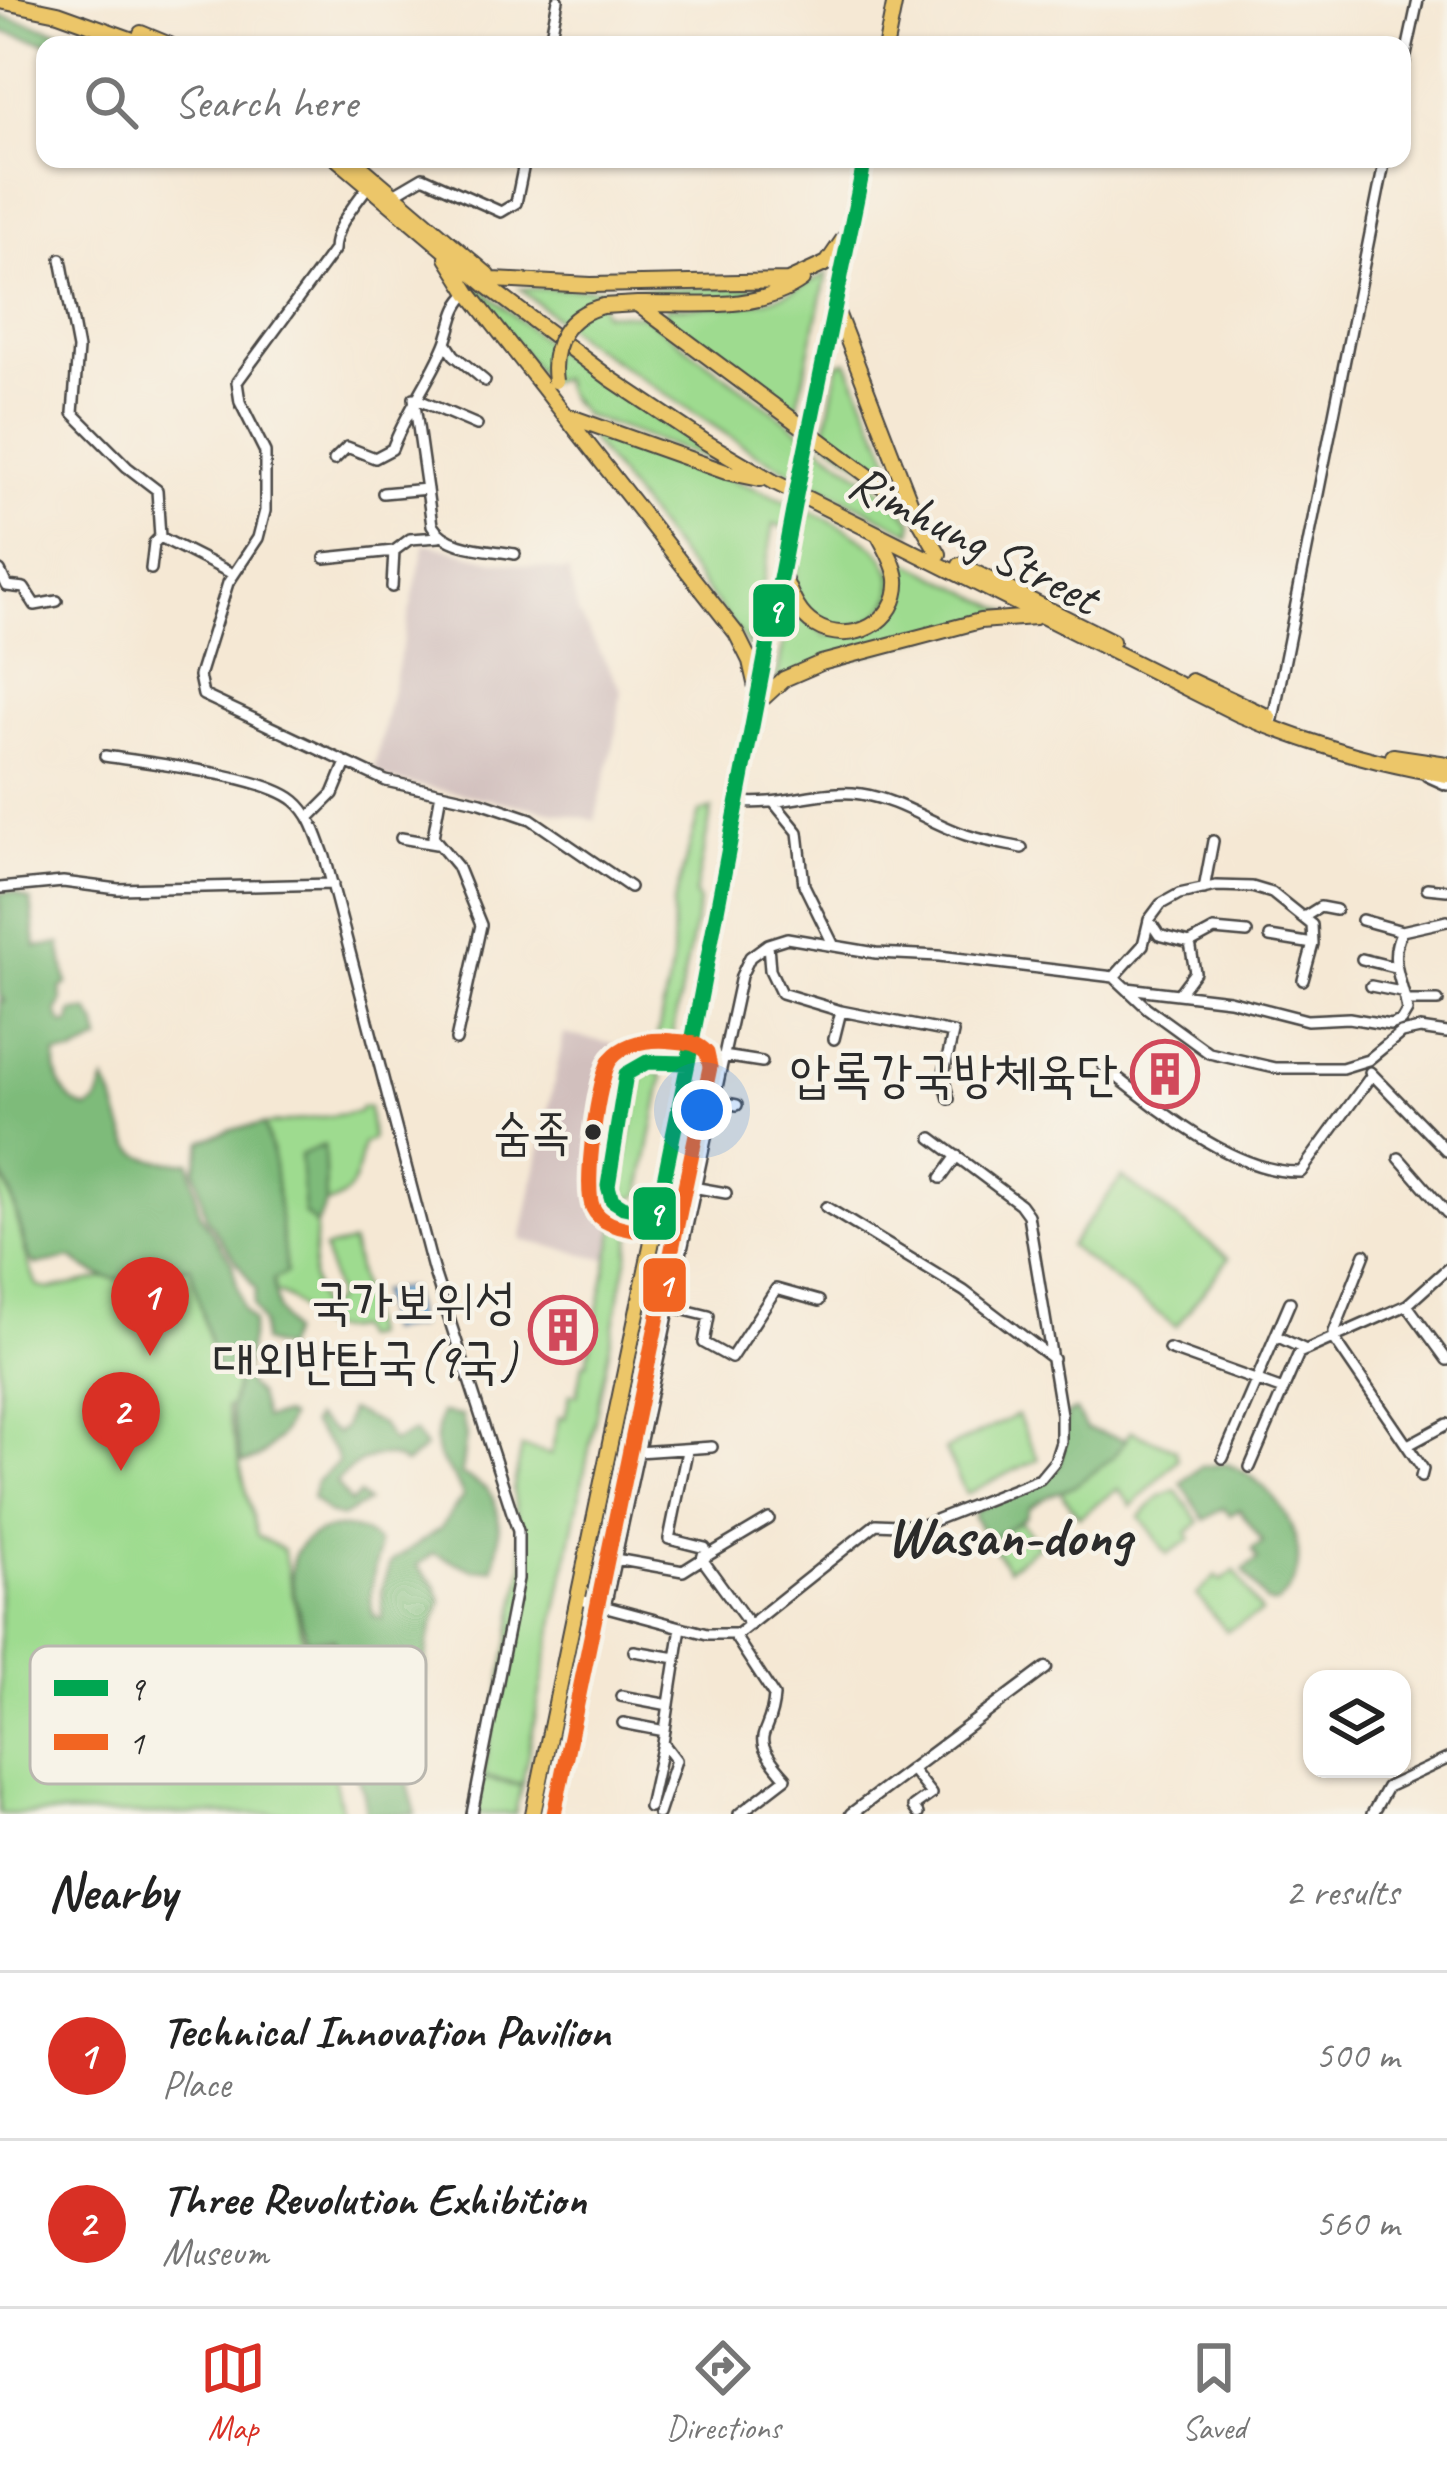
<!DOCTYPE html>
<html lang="en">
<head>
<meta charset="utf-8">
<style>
	:root { --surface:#fff; --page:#f2f2f2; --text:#222; --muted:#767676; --line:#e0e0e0; --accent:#d93025 }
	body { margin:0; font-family:Caveat,"Poor Story",sans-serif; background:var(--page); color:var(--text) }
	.controls { position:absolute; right:36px; bottom:36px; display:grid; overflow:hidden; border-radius:24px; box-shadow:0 3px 9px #0004 }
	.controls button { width:108px; height:108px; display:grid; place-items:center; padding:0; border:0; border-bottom:3px solid var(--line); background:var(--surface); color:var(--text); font:60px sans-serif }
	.you { position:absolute; left:702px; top:1110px; width:42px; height:42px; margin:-30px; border:9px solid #fff; border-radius:50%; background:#1a73e8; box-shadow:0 0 0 18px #1a73e833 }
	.badge { display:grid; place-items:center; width:78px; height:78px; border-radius:50%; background:var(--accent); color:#fff; font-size:39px; font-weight:700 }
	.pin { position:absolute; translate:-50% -99px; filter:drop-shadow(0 3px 6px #0008) }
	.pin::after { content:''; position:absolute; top:63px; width:42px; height:36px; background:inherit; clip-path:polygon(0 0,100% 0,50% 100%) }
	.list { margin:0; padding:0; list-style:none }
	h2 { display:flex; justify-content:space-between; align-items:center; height:156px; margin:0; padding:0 48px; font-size:51px }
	h2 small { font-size:39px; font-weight:400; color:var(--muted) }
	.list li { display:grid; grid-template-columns:78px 1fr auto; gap:36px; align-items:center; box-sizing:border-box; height:168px; padding:0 48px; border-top:3px solid var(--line) }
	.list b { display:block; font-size:45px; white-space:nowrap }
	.list p { margin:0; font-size:39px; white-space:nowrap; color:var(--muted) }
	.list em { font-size:39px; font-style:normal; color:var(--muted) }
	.icon { flex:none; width:66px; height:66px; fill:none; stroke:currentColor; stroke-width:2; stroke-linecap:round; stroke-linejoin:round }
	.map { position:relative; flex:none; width:1447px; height:1814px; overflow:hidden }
	.search { position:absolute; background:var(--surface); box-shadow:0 3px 9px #0004; left:36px; right:36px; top:36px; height:132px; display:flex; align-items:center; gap:30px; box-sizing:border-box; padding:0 42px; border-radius:24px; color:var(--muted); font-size:45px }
	.sheet { height:492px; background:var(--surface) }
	nav { display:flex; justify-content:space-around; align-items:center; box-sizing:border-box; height:168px; border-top:3px solid var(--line); background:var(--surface); font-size:33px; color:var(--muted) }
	nav a { display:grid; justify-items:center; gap:6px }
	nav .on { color:var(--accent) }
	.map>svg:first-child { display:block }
	.industrial { fill:#d1bfbd }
	.green { fill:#9edb8f; stroke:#64835d; stroke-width:3 }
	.forest { fill:#7ebb7a; stroke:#547352; stroke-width:3 }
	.water { fill:#66a9db; stroke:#486a83; stroke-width:3 }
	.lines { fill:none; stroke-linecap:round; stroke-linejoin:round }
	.minor-casing { stroke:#494744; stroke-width:14 }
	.tertiary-casing { stroke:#494744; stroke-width:15 }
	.primary-casing { stroke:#494744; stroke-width:18 }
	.minor { stroke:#fff; stroke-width:9 }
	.tertiary { stroke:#fff; stroke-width:10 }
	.primary { stroke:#ecc669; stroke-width:14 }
	.primary-bridge-casing { stroke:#494744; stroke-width:18; stroke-linecap:butt }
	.primary-bridge { stroke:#ecc669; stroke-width:14 }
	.bus-1-casing { stroke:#f7f3e8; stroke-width:24 }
	.bus-2-casing { stroke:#f7f3e8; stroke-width:24 }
	.bus-1 { stroke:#00a651; stroke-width:15 }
	.bus-2 { stroke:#f26522; stroke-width:15 }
	.bus-dot { fill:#2b2b2b; stroke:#f7f3e8; stroke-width:4.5 }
	.labels { text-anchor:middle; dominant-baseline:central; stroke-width:9; stroke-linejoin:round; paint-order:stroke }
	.bus-label { font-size:48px; fill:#2b2b2b; stroke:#f7f3e8; text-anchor:end }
	.street-label { font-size:51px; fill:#2b2b2b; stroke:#f7f3e8 }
	.poi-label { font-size:51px; fill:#2b2b2b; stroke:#f7f3e8; text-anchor:end }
	.quarter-label { font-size:57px; font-weight:bold; fill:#2b2b2b; stroke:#f7f3e8 }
	.key { fill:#f7f3e8; stroke:#bab7af; stroke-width:3 }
	.key-label { font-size:33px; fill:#2b2b2b }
	.line-badge { stroke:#f7f3e8; stroke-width:4.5 }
	.badge-label { font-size:33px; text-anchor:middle; font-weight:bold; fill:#fff }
</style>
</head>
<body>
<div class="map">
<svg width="1447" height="1814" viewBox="0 0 1447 1814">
	<rect width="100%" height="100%" fill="#f7f3e8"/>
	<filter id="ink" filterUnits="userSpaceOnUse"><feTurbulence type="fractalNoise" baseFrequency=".00833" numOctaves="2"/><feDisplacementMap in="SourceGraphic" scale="24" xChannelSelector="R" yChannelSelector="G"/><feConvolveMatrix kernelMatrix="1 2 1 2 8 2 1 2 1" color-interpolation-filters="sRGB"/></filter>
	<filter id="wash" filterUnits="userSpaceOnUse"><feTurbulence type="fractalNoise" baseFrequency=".004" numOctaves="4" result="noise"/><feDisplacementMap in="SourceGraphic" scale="48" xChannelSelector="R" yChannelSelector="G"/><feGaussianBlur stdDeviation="2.7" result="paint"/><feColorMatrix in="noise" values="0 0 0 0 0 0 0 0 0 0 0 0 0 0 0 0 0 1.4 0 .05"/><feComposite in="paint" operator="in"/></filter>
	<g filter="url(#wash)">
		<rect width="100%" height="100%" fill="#f5e8d4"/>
		<!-- industrial -->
		<path class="industrial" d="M425,543L491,560L569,572L578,613L621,689L617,731L595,820L391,780L374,770Z
			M564,1034L645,1050L607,1259L521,1240Z"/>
		<!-- green -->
		<path class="green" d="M827,273L795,417L664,317L667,307C738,305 764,311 827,273Z
			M480,287L562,356L726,465L583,415L567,395L561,379L546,382L475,292Z
			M770,287L735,298L600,300L603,313L643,315L885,493L913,521L911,532L755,453L580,338L520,289Z
			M847,361L901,483L900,491L824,438L839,363Z
			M598,433C651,452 860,517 884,558C925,627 800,661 795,582C794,567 802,552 805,537L774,524L751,649L590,439Z
			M896,556L1009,612L776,681L791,604L826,636L890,615Z
			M712,809L695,894L699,903L669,1050L654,1052L672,964L673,906L699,812Z
			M654,1069L663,1077L640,1195L632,1199L624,1196L625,1190L619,1188L642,1075Z
			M361,1107H369L372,1139L363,1144C356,1173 358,1195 326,1205L324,1146L304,1213L316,1225L312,1277L320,1310L334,1302L335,1293L324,1249L352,1243L370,1336L360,1338L354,1328C299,1338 313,1303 274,1292L273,1279L286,1272L273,1157L264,1125L359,1112Z
			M0,1173C20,1208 20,1251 38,1287L50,1289L191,1260L233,1365L243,1403L226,1407L257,1535L283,1550L304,1645L331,1642L350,1733L326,1739L342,1814H0Z
			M1122,1177L1229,1258L1176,1327L1069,1246Z
			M621,1214L633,1218L634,1225L522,1784L483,1776L524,1564L513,1490L522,1447L551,1455L559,1417L565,1418L570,1394L577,1395L583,1363H587L615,1226H618Z
			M1017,1415L1038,1459L966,1494L945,1450Z
			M1131,1431L1175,1449L1178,1459L1132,1506L1118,1489L1079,1517L1061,1492L1111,1458Z
			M1176,1490L1200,1523L1187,1533L1191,1539L1167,1554L1140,1517L1160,1496Z
			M1020,1521L1039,1545L1008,1569L986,1538L992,1539Z
			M1235,1571L1261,1613L1226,1631L1197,1595L1216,1576L1221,1581Z
			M482,1778L521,1786L515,1814H475Z"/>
		<!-- forest -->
		<path class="forest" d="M0,16L102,42L101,45H55L0,31Z
			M12,892L31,901L36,947L60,944L67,984L61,988L62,1002L57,1012L62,1024H70L72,1012L88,1011L96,1023L100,1041L73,1054L56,1055C54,1079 64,1102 88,1109L97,1103L105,1081C134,1133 111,1165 190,1162L199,1213L231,1261L243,1309L253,1322L244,1371L248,1386L258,1395L264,1418L284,1415L289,1418C282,1437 262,1462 242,1462L230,1409L236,1383L234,1373L217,1372L190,1266C138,1274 116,1295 72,1258L36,1265L29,1259L11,1193L0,1170V1001H4L0,995V893Z
			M264,1125L273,1157L286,1273L273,1280L278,1310L290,1333L283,1349L262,1342V1323L253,1305L256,1290L206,1217L195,1169L203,1141L232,1129Z
			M324,1145L326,1205L316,1225L304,1213L300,1155Z
			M349,1410L381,1424L392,1442L414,1432L425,1448L405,1464C381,1445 354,1463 336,1482L350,1503L359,1495L367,1502L341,1517L328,1513L312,1498L316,1482L338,1463L335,1452L311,1424L314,1418L336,1434L344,1428Z
			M1076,1411L1086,1429L1126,1440L1112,1458L1073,1487L1050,1495L1029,1508L1026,1517L991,1539L986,1538L974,1517L976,1510L1045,1480L1060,1465L1067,1413Z
			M441,1413L462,1416L466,1436L461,1474C468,1479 481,1484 487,1490C505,1509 499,1547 493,1569L474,1570L433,1553L417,1566L435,1585L441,1602L428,1641L417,1747L408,1785L416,1814H366L364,1793L341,1740L339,1713L344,1695L334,1638L307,1640C297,1597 269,1547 327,1530C346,1524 364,1530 378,1543C379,1572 364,1585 374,1616L382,1619V1586L391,1562L440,1529L463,1496C448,1456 425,1468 441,1413Z
			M1226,1464C1279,1480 1328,1562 1276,1604L1267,1603L1243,1570L1258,1559L1252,1549L1263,1542L1239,1509L1230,1515L1223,1508L1205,1520L1181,1483L1200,1467Z"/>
		<!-- water -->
		<path class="water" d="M409,1288L417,1327L386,1331L379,1292Z"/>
	</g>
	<g filter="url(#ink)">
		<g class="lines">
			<!-- minor casing -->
			<g class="minor-casing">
				<path id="minor" d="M549,45L558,0
					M1402,74L1418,0
					M369,185C355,205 334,227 334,250L237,382L240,402L265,452V511L258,538L228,583L199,676L203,695L386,781L481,802L531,819L630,887
					M394,194L423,177L501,212L516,203L525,159
					M61,259L78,349L73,413L127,467L157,490L160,537L154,543L151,569
					M446,343L454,355L485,381
					M477,425L414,398L432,525C447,550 488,549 515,554
					M334,460L347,447L375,458L392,449C406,412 430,381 445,345C453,326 452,307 469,293
					M383,493L427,489
					M160,537L231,573
					M325,558L394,551L410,539L439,537
					M0,571L7,586L24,588L35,605L57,601
					M392,587L394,551
					M1273,719L1385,159
					M105,756C148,763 264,775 295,801C312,815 317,837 325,857L433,1269L518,1531V1579L472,1814
					M1427,776L1447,785
					M441,793L433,837L457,866L481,925L456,1040
					M739,802C780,807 820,788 861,794C900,800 930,823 966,835C984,841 1003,844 1022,848
					M775,804L798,832L804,885L834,946
					M310,817L333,794L345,765
					M401,838L436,844
					M0,888L63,882L118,889L333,884
					M1427,888L1447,890
					M1204,889L1213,841
					M1304,917L1320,907L1336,910
					M1149,920L1159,935L1190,943L1214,930L1247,933
					M1362,920L1402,931
					M1270,937L1313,944
					M1362,959L1394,967
					M1114,977L1143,945L1149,920L1161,904L1179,894L1216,886L1252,887L1272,893L1312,925L1313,944L1303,980
					M1371,986L1401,992
					M1127,988L1229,1000L1307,1020L1349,1018L1390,1025L1401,1021L1407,1011C1404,982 1386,961 1402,931L1447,921
					M1180,992L1195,972L1190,943
					M1406,1001H1438
					M841,1011L953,1033L943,1077L949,1099
					M834,1039L841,1011L781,993L770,970L768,944L787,938L876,953L939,956L1114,977L1147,1008L1209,1053L1275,1068H1342L1368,1060L1401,1033L1420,1029L1447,1033
					M723,1056L762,1062
					M1103,1066C1155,1106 1233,1174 1301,1172L1371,1076
					M1370,1072L1447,1151
					M716,1101L737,1105
					M1399,1158L1447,1213
					M941,1178L957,1156
					M698,1188L726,1193
					M826,1207L964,1291L1053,1359
					M1365,1254L1334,1332L1335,1340L1423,1469L1421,1477
					M1407,1305L1447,1360
					M672,1307L709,1316L704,1343L731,1358L776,1289L819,1301
					M1276,1336L1306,1350
					M1169,1349L1283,1390
					M1408,1445L1447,1424
					M637,1452L712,1447
					M1223,1458L1290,1302
					M1250,1467L1299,1353L1407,1305L1447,1269
					M615,1559L683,1571L702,1559L705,1548L669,1539L687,1451
					M577,1599L707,1634H738L876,1524L920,1526L1040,1479L1055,1461L1061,1442V1414L1028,1215L1020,1204L932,1138
					M605,1607L741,976L750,957L768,944
					M750,1625L702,1559L769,1519
					M734,1635L774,1696C771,1742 744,1731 786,1778L739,1814
					M634,1651L676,1658
					M621,1696L669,1705
					M623,1723L665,1731
					M911,1769L931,1794L913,1807L918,1814
					M649,1807L663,1743
					M658,1814L676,1760L663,1743L681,1627
					M1372,1814L1387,1787L1447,1759"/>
			</g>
			<!-- tertiary casing -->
			<g class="tertiary-casing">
				<path id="tertiary" d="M851,1814L1046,1668"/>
			</g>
			<!-- primary casing -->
			<g class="primary-casing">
				<path id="primary" d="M0,1L58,13L147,45
					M141,33L170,45
					M886,45L895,0
					M337,159L486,285L611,379L704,441L774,482L1238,714C1305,742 1375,764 1447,775
					M352,159L488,275
					M447,258L469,293L736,633L750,661L757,692
					M493,280L591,285L788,281L827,263L851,228
					M833,302L913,509L939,554
					M637,304C691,303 756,313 802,280
					M603,306L637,304L913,509
					M814,403L865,159
					M571,417L726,472L760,479
					M960,565L1112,641
					M784,578C791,595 798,615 815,625C850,647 900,622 897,579C895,563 885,548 878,534
					M1191,681L1269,717
					M759,702L784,679L821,663L980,621L1035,617
					M1393,756L1447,764
					M533,1814L689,1063L786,545"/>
			</g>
			<!-- minor -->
			<use href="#minor" class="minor"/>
			<!-- tertiary -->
			<use href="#tertiary" class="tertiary"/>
			<!-- primary -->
			<use href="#primary" class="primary"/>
			<!-- primary-bridge casing -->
			<g class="primary-bridge-casing">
				<path id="primary-bridge" d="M555,381C550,344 566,315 603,306
					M786,545L814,403"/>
			</g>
			<!-- primary-bridge -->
			<use href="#primary-bridge" class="primary-bridge"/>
			<!-- bus-1 casing -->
			<g class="bus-1-casing">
				<path id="bus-1" d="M647,1062L688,1063L657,1214L623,1207L612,1200L608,1186L626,1074Z
					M688,1063L796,495L865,159"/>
			</g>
			<!-- bus-2 casing -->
			<g class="bus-2-casing">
				<path id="bus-2" d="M554,1814L710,1067L707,1053C697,1042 688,1042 673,1041C652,1039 627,1041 611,1059C598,1075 583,1189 593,1208C600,1223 618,1227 633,1230"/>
			</g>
			<!-- bus-1 -->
			<use href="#bus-1" class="bus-1"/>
			<!-- bus-2 -->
			<use href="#bus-2" class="bus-2"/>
		</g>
	</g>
	<!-- icons -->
	<defs>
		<g id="building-ring" transform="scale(3.45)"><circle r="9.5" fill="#f7f3e8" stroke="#d1495b" stroke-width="1.5"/><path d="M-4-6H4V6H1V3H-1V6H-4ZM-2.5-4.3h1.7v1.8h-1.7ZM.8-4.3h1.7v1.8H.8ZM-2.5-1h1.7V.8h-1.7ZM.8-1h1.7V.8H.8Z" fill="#d1495b"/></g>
	</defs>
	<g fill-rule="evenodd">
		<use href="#building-ring" x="1165" y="1074"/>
		<use href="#building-ring" x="563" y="1330"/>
	</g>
	<!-- markers -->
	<circle class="bus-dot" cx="593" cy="1132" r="10"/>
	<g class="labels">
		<!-- bus labels -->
		<g class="bus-label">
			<text x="570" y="1132">숨족</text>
		</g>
		<!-- street labels -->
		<g class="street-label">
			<text transform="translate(974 539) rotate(27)">Rimhung Street</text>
		</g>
		<!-- poi labels -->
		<g class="poi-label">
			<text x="1118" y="1074">압록강국방체육단</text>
			<text x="516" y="1301">국가보위성<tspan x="516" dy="59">대외반탐국(9국)</tspan></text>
		</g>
		<!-- quarter labels -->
		<g class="quarter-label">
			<text x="1009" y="1536">Wasan-dong</text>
		</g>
	</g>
	<!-- legend -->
	<rect x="30" y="1646" width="396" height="138" rx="18" class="key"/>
	<rect x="54" y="1680" width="54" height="16" fill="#00a651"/>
	<rect x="54" y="1734" width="54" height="16" fill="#f26522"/>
	<g class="key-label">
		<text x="129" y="1700">9</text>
		<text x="129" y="1754">1</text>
	</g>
	<g class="line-badge">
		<rect x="751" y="582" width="46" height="57" rx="12" fill="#00a651"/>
		<rect x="631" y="1185" width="47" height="57" rx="12" fill="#00a651"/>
		<rect x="641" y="1256" width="47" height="58" rx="12" fill="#f26522"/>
	</g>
	<g class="badge-label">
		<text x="774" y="622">9</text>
		<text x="655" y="1225">9</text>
		<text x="665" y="1296">1</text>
	</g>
</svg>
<div class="controls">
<button><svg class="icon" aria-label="layers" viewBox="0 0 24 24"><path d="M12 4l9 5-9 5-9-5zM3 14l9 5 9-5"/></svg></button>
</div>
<div class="you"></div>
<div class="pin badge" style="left:150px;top:1356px">1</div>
<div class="pin badge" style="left:121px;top:1471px">2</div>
<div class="search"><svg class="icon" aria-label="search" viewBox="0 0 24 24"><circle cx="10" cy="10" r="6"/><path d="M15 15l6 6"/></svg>Search here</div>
</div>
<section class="sheet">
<h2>Nearby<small>2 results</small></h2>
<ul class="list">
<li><span class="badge">1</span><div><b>Technical Innovation Pavilion</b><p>Place</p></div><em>500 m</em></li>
<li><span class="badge">2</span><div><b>Three Revolution Exhibition</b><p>Museum</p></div><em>560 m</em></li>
</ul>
</section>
<nav>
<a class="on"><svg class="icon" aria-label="map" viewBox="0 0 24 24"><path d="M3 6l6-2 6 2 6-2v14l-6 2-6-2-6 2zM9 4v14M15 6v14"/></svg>Map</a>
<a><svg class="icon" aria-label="directions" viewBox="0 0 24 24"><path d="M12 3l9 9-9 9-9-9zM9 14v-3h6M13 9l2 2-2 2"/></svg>Directions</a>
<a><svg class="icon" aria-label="saved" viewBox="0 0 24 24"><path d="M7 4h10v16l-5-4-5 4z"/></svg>Saved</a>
</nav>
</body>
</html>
